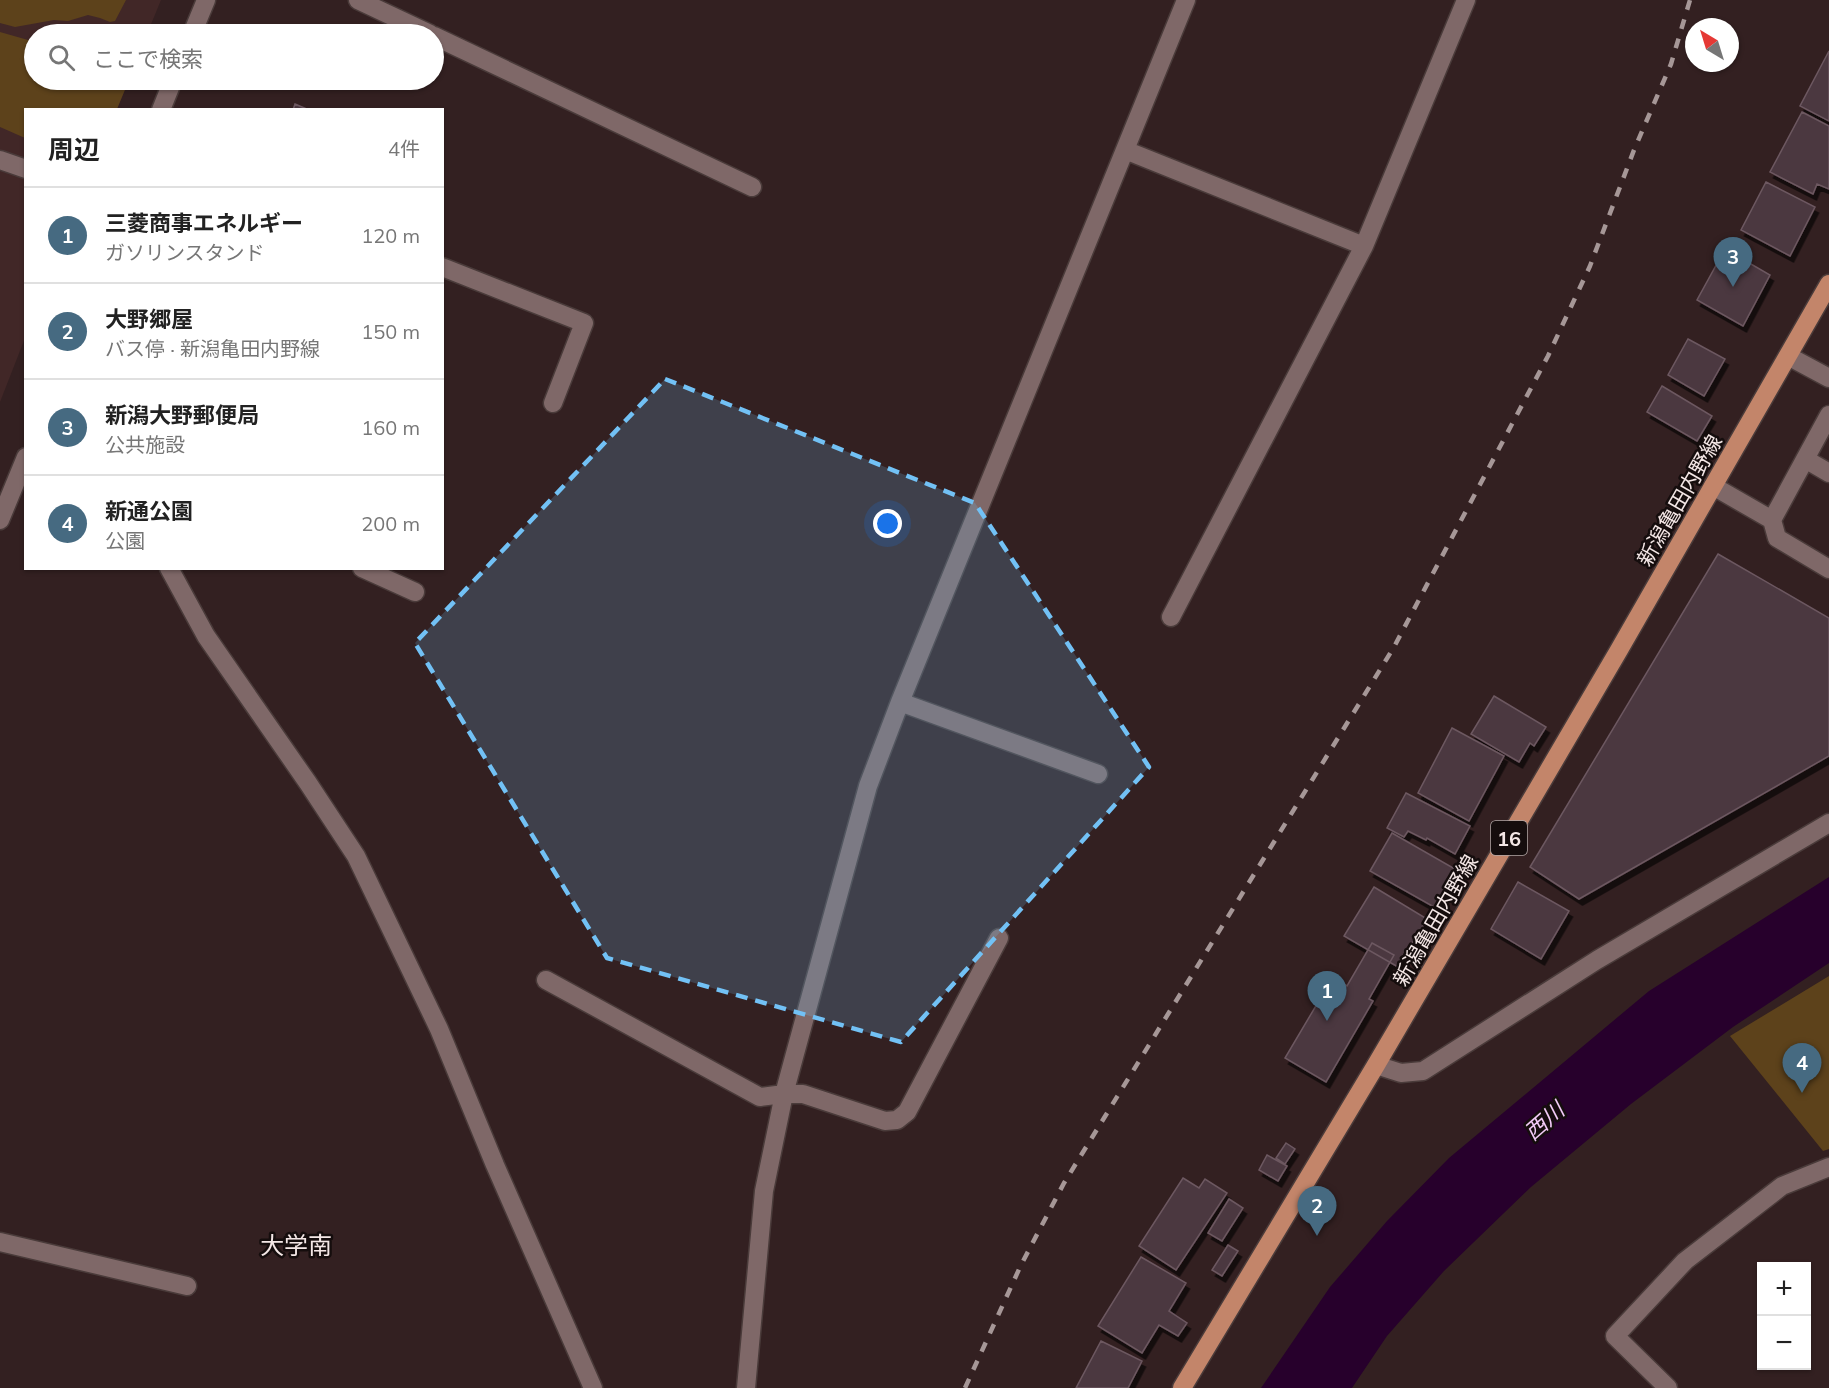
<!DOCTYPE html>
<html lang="ja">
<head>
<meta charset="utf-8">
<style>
	:root { --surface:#fff; --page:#f2f2f2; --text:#222; --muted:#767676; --line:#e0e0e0; --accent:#466a81 }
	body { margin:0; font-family:Mulish,"Noto Sans JP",sans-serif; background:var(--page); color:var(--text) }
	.controls { position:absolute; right:18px; bottom:18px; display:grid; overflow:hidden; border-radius:0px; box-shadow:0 2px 4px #0004 }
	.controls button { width:54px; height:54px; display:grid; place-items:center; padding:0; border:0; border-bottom:2px solid var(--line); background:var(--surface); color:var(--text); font:30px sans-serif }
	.compass { position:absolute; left:1685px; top:18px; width:54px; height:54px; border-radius:50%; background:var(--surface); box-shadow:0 2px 4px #0004; rotate:322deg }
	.you { position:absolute; left:888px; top:524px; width:21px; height:21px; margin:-15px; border:4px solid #fff; border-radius:50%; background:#1a73e8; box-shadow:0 0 0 9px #1a73e833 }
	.badge { display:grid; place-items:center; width:39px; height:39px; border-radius:50%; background:var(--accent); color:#fff; font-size:20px; font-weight:700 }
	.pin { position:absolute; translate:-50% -50px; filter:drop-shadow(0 2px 3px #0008) }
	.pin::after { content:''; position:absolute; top:32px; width:21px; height:18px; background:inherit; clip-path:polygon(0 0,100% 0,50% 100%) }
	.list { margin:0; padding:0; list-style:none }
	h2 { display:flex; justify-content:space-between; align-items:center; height:78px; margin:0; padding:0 24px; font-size:26px }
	h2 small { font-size:20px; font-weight:400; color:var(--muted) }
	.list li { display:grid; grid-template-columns:39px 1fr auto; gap:18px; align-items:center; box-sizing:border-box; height:96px; padding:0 24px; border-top:2px solid var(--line) }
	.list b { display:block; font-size:22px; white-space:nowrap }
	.list p { margin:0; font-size:20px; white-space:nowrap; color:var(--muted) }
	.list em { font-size:20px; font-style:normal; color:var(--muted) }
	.icon { flex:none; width:33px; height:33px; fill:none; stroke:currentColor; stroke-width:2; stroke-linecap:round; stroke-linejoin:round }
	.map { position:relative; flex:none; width:1829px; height:1388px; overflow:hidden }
	.search { position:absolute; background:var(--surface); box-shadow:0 2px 4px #0004; left:24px; top:24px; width:420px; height:66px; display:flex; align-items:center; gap:15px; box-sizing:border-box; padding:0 21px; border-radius:33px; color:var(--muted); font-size:22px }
	.panel { position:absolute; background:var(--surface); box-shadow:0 2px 4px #0004; left:24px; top:108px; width:420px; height:462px; border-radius:0px }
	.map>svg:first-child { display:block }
	.built { fill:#412727 }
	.green { fill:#5d421b }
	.water { fill:#27002c }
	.building { fill:#4b3941; stroke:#6d5861; stroke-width:1.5; filter:url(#shadow) }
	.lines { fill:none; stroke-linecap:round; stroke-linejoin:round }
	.minor-casing { stroke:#4a3b3a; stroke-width:21 }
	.major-casing { stroke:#4a3b3a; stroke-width:21 }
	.minor { stroke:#7f6868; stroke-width:18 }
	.major { stroke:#c3856a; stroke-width:18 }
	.rail { stroke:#a69797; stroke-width:4.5; stroke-dasharray:10 10; stroke-linecap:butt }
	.marked { fill:#72c1f5; fill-opacity:0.2; stroke:#72c1f5; stroke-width:4.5; stroke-dasharray:12 8; stroke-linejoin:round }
	.labels { text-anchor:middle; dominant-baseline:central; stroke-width:5; stroke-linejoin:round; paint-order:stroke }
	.shield { fill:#150d0d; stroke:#b1a6a5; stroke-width:1.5 }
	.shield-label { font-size:20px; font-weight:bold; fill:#f4e7e6 }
	.street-label { font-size:21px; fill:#f4e7e6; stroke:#150d0d }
	.water-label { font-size:22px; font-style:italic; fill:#f2caf7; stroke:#150d0d }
	.quarter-label { font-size:24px; fill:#f4e7e6; stroke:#150d0d }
</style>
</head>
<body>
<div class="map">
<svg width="1829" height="1388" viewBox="0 0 1829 1388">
	<defs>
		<filter id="shadow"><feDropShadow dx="3.5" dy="6" stdDeviation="0" flood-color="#0009"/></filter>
	</defs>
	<rect width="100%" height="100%" fill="#332021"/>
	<!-- built -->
	<path class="built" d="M0,0H161L147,34H34V80H129L117,109L26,110L25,338L0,402Z"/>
	<!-- green -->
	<path class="green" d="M0,0H126L115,21L110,22L100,18L88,15L68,21L54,20L15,27L0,23Z
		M100,26L106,28L112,34H52L76,29Z
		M0,32L28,40L34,38V80H129L117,109L26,110L25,138L0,127Z
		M1829,976V1149L1823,1151L1730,1036Z"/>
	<!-- water -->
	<path class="water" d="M1829,877V963L1733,1027L1631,1104L1531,1187L1444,1271L1387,1336L1352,1388H1261L1330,1287L1387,1221L1449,1158L1649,991Z"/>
	<!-- building -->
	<path class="building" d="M1829,51V121L1800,106Z
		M295,104L309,110H293Z
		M1802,112L1829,126V189L1817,184L1813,194L1770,172Z
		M1766,182L1815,207L1790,256L1741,230Z
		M1725,249L1770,275L1743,326L1697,300Z
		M1688,339L1725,359L1704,396L1668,375Z
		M1662,386L1712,416L1697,441L1647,412Z
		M1718,554L1829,618V756L1579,899L1530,867Z
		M1494,696L1546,727L1534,746L1530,743L1519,762L1471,734Z
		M1452,728L1504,756L1469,821L1418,793Z
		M1406,793L1470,826L1455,854L1427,838L1426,840L1408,831L1404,837L1387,828Z
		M1392,833L1455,869L1434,907L1370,871Z
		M1518,882L1569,911L1541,959L1491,929Z
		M1374,887L1427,919L1398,967L1344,936Z
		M1372,943L1394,955L1369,999L1373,1001L1326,1082L1285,1058L1333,977L1347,986Z
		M1286,1143L1295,1149L1285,1164L1276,1158Z
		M1267,1155L1287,1166L1278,1181L1259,1170Z
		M1183,1178L1199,1188L1205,1179L1227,1193L1176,1270L1139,1246Z
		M1229,1199L1243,1208L1222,1241L1208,1233Z
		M1228,1245L1238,1251L1222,1276L1212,1270Z
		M1141,1257L1186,1283L1169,1311L1187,1323L1178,1336L1159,1325L1142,1353L1098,1326Z
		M1101,1341L1142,1361L1128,1388H1076Z"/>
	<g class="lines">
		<!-- minor casing -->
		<g class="minor-casing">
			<path id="minor" d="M358,0L430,34
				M192,34L206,0
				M434,36L752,187
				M161,110L173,80
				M1125,150L1364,246L1171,617
				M0,160L26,169
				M1364,246L1466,0
				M442,267L584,323L553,403
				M1788,356L1829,378
				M1805,459L1829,473
				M1713,486L1772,520L1829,415
				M0,520L26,457
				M1772,520L1777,538L1829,569
				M169,568L206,636L308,783L356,856L439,1029L495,1165L593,1388
				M362,568L415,592
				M900,702L1098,774
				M546,980L760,1097L784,1094H803L885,1121L897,1120L907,1112L999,938
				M1376,1065L1401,1073L1423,1071L1597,960L1829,823
				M0,1242L187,1286
				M746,1388L764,1191L784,1094L868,786L900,702L1186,0
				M1668,1388L1615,1336L1685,1261L1782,1186L1829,1167"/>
		</g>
		<!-- major casing -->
		<g class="major-casing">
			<path id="major" d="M1182,1388L1376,1065L1619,650L1829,284"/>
		</g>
		<!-- minor -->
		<use href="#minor" class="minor"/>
		<!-- major -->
		<use href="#major" class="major"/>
		<!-- rail -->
		<path class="rail" d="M965,1388L1021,1265L1064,1183L1394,647L1548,356L1590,266L1634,150L1671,64L1690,0"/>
	</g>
	<!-- marked area -->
	<path class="marked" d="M665,379L975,503L1149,767L901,1042L607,958L415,643Z"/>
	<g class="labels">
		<!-- shield labels -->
		<rect class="shield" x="1491" y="821" width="36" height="34" rx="4.5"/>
		<g class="shield-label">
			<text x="1509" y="838">16</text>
		</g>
		<!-- street labels -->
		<g class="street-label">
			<text transform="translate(1679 500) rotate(-60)">新潟亀田内野線</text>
			<text transform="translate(1435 920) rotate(-60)">新潟亀田内野線</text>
		</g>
		<!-- water labels -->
		<g class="water-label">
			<text transform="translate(1544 1121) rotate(-41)">西川</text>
		</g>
		<!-- quarter labels -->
		<g class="quarter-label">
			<text x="296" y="1245">大学南</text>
		</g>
	</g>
</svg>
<div class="controls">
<button>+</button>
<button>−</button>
</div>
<svg class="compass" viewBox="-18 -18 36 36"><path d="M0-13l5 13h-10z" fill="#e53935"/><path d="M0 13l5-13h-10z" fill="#767676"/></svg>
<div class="you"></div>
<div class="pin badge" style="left:1327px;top:1021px">1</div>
<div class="pin badge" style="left:1317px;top:1236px">2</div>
<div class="pin badge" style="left:1733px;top:287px">3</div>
<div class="pin badge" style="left:1802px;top:1093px">4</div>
<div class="search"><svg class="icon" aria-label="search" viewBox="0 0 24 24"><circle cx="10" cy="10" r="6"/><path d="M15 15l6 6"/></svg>ここで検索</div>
<section class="panel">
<h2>周辺<small>4件</small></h2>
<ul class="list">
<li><span class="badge">1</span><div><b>三菱商事エネルギー</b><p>ガソリンスタンド</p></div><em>120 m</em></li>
<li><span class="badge">2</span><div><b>大野郷屋</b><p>バス停 · 新潟亀田内野線</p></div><em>150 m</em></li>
<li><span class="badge">3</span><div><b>新潟大野郵便局</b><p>公共施設</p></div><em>160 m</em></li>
<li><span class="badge">4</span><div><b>新通公園</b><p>公園</p></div><em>200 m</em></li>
</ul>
</section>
</div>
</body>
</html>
